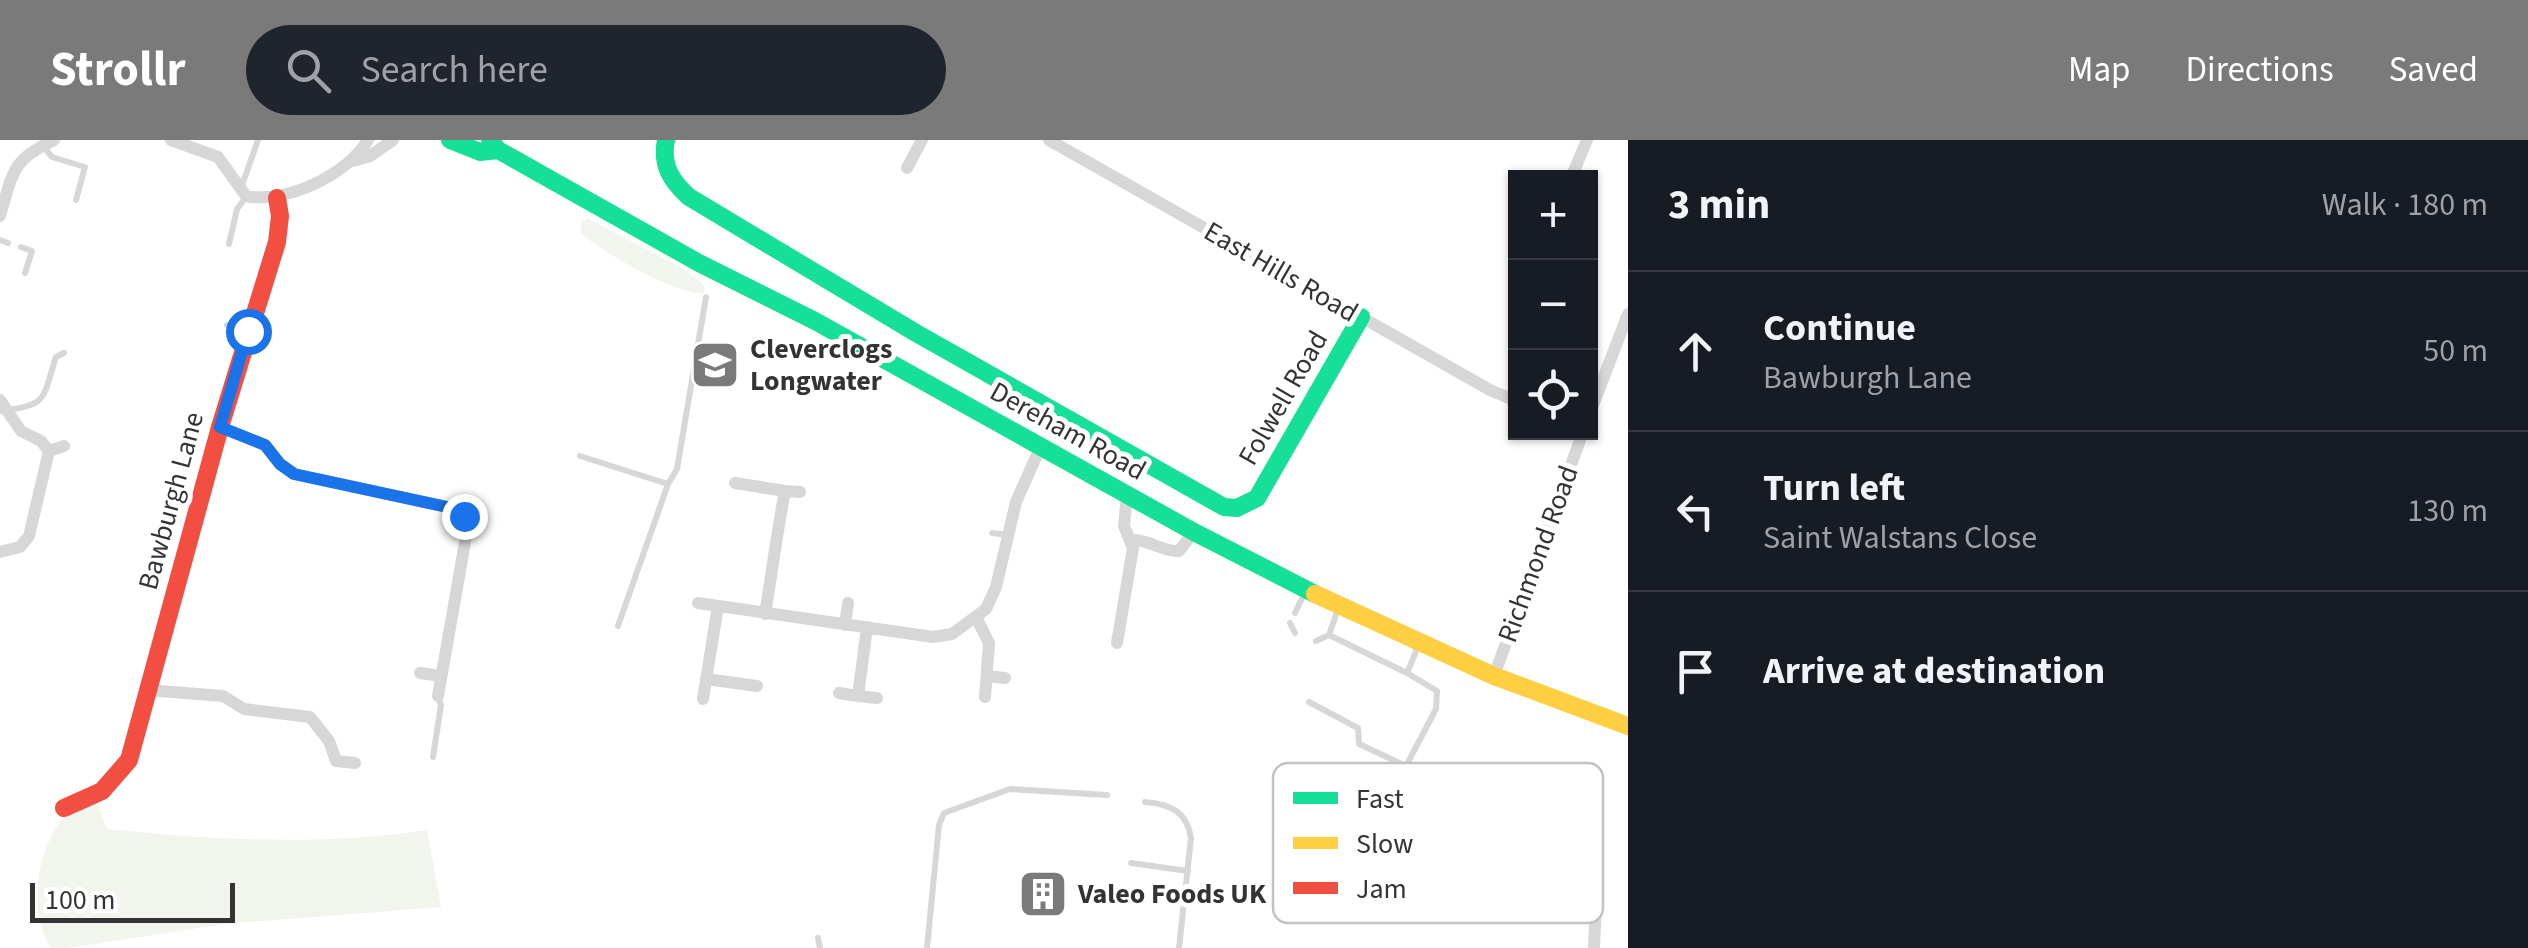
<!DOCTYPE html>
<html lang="en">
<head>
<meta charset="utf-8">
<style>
	:root { --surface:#171b24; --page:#20242c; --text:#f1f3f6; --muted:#9ea1a6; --line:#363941; --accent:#7a7a7a }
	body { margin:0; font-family:"Source Sans 3",sans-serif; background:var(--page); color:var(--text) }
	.controls { position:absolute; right:30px; top:30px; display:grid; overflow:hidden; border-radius:0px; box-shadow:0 2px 8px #0004 }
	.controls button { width:90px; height:90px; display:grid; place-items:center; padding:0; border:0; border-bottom:2px solid var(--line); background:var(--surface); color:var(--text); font:50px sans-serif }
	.scale { position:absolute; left:30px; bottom:25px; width:205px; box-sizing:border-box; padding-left:10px; border:5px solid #333; border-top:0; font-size:28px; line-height:35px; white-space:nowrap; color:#333; -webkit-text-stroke:8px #fff; paint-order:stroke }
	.stop { position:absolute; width:30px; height:30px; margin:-22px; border:8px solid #1a73e8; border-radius:50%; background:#fff }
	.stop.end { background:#1a73e8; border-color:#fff; box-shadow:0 2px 10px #0008 }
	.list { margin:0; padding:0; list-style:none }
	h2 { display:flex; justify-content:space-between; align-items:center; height:130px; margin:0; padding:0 40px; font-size:42px }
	h2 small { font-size:32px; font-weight:400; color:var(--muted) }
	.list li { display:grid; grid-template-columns:65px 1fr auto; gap:30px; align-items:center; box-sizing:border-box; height:160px; padding:0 40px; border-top:2px solid var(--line) }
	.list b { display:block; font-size:38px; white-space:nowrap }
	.list p { margin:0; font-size:32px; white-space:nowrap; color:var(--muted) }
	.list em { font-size:32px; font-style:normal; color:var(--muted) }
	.icon { flex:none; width:55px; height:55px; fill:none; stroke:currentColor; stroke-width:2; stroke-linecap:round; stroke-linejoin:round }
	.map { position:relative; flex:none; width:1628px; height:808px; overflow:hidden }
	header { display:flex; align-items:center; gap:60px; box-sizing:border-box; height:140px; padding:0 50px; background:var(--accent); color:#fff }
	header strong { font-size:48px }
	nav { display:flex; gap:55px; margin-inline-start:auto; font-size:35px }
	.search { width:700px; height:90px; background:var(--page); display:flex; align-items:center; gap:25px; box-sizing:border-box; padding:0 35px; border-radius:55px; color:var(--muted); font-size:38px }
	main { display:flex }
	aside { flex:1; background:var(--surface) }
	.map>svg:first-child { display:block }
	.green { fill:#f1f5ed }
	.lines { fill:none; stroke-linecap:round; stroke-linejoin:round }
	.lane { stroke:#d7d7d7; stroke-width:6 }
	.street { stroke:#d7d7d7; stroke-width:12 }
	.fast { stroke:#16e098; stroke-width:18 }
	.slow { stroke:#ffcf43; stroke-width:18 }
	.jam { stroke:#f24e42; stroke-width:18 }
	.route { stroke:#1a73e8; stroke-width:12 }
	.labels { text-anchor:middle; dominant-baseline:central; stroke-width:10; stroke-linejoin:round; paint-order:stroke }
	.street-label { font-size:28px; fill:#333; stroke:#fff }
	.poi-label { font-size:28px; font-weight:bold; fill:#333; stroke:#fff; text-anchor:start }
	.key { fill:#fff; stroke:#c2c2c2; stroke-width:2.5 }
	.key-label { font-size:28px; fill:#333 }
</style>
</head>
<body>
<header>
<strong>Strollr</strong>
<div class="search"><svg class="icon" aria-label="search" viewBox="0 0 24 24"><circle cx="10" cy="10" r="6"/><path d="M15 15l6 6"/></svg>Search here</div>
<nav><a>Map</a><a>Directions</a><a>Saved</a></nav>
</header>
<main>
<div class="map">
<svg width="1628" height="808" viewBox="0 0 1628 808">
	<rect width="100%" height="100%" fill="#fff"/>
	<!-- green -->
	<path class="green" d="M588,78C612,94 696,129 705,148L704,153C675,155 602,112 581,93L582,82Z
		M97,663L107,689C213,700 321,706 427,690L441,767L224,784L69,808H51C28,774 36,711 62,680C69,672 87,667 97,663Z"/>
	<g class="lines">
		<!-- lane -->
		<path class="lane" d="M43,6L52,17L85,27L76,60
			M241,48L258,0
			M0,100L8,103
			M229,104L237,69L246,57
			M21,107L32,111L25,133
			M227,185L246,191
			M0,271C48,265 42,261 56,217L64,213
			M580,316L668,344
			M992,393L1007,395
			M1337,472L1329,495L1407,533L1417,509
			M1295,473L1303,456
			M1290,483L1295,493
			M618,486L668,344L677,329L706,157
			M1316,501L1329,495
			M1309,562L1358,588L1359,604L1406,626L1436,569L1437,551L1407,533
			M433,617L441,565L438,557
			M1145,662C1171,664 1187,672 1191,698L1179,808
			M1131,723L1188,731
			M818,798L820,808
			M927,808L939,685L944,673L1010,649L1107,655"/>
		<!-- street -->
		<path class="street" d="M171,0L218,17L246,56C286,64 347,35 368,0
			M1049,0L1490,250L1516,261
			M353,21L370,16L393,0
			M907,28L922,0
			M1571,38L1587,0
			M0,76C13,33 11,20 54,0
			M0,260L21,291L41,301L49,311L29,396L20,407L0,412
			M1590,273L1628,174
			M220,287L265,305L280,324L294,334L452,368L463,376L467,391L438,556
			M49,311L64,306
			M735,343L785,351C777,392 772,432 765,474
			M785,351L800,352
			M1132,400C1149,399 1162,412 1179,411L1194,392
			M698,463L933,497L952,494L986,469L996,447L1016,362L1040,308
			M976,477L989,503L985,557
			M845,485L848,463
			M867,487L858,556L877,558
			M1117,503L1133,408L1124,386L1127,355
			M420,533L441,536
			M988,536L1005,538
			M1494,536L1583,292
			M706,539L757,546
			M147,550L223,556L244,569L310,577L329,601L336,621L355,623
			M839,553L858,556
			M703,559L718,466
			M1451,717L1598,723L1594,808
			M1478,717V679
			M1598,723V686"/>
		<!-- fast -->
		<path class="fast" d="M450,0L480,12L498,10
			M490,0L498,10L699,123L815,181L1194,392L1315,454
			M666,0C661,25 671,41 689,57L916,193L1224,367L1237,368L1257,358L1361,177"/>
		<!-- slow -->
		<path class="slow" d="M1315,454L1494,536L1628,586"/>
		<!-- jam -->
		<path class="jam" d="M64,668L102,651L129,620L220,287L277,102L280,76L277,58"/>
	</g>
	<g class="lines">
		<!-- route -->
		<path class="route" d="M248,191L220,287L265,305L280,324L294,334L452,368L464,376"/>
	</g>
	<!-- icons -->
	<defs>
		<g id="school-square" transform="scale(2.5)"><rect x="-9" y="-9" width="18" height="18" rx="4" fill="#7a7a7a" stroke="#fff"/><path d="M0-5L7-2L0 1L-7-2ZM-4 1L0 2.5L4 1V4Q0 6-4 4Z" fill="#fff"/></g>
		<g id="building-square" transform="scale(2.5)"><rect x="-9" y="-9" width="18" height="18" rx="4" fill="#7a7a7a" stroke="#fff"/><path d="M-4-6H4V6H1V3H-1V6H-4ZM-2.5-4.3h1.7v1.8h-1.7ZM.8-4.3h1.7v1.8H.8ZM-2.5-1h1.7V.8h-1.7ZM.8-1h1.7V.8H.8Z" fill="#fff"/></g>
	</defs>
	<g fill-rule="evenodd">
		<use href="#school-square" x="715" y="225"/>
		<use href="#building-square" x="1043" y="754"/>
	</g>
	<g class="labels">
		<!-- street labels -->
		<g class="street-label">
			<text transform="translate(1281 132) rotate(30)">East Hills Road</text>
			<text transform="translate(1283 258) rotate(-60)">Folwell Road</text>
			<text transform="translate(1068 291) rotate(29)">Dereham Road</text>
			<text transform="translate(171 361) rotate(-75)">Bawburgh Lane</text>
			<text transform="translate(1538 414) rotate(-70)">Richmond Road</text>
		</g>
		<!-- poi labels -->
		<g class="poi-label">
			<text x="750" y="209">Cleverclogs<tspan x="750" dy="32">Longwater</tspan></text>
			<text x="1078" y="754">Valeo Foods UK</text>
		</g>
	</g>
	<!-- legend -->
	<rect x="1273" y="623" width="330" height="160" rx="15" class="key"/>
	<rect x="1293" y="652" width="45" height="12" fill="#16e098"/>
	<rect x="1293" y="697" width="45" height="12" fill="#ffcf43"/>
	<rect x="1293" y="742" width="45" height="12" fill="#f24e42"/>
	<g class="key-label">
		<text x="1356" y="668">Fast</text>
		<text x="1356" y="713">Slow</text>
		<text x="1356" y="758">Jam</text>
	</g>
</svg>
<div class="controls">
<button>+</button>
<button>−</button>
<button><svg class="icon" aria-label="locate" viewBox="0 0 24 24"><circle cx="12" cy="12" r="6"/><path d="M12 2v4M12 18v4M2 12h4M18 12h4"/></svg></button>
</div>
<div class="scale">100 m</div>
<div class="stop" style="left:248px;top:191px"></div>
<div class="stop end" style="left:464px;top:376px"></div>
</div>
<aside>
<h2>3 min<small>Walk · 180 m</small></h2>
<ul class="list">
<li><svg class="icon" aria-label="ahead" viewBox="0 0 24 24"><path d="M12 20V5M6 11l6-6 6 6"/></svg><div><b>Continue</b><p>Bawburgh Lane</p></div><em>50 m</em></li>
<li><svg class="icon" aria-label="left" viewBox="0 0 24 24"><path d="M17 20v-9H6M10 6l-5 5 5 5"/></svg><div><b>Turn left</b><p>Saint Walstans Close</p></div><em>130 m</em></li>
<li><svg class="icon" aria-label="arrive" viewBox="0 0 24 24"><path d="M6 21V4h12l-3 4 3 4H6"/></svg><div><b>Arrive at destination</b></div></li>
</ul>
</aside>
</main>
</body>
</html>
